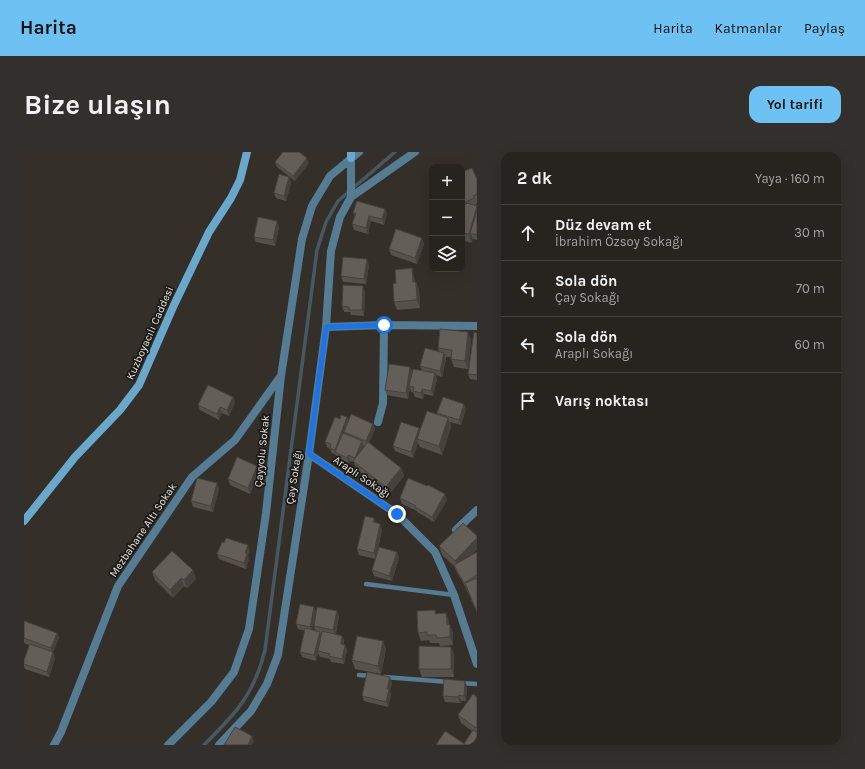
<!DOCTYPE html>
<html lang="tr">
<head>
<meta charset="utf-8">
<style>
	:root { --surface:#27231f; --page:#332f2c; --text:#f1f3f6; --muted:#a4a4a4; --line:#43403d; --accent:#6dc2f3 }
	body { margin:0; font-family:Karla,sans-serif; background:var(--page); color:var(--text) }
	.controls { position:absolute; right:12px; top:12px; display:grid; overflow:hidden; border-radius:8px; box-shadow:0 4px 16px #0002 }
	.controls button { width:36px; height:36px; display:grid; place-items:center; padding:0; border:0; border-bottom:1px solid var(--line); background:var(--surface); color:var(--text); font:20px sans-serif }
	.stop { position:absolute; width:12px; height:12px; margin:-9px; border:3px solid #1a73e8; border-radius:50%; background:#fff }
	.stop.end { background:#1a73e8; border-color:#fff; box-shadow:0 1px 4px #0008 }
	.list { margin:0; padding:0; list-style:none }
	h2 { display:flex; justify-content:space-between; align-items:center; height:52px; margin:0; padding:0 16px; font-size:17px }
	h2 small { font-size:13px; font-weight:400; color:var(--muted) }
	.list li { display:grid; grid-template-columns:26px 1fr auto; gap:12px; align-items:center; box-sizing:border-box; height:56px; padding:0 16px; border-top:1px solid var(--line) }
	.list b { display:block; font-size:15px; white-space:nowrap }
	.list p { margin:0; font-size:13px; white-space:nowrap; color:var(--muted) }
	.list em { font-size:13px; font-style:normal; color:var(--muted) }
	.icon { flex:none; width:22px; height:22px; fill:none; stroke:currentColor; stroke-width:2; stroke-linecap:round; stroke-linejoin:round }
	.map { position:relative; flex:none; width:453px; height:593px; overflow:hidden; border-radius:12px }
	header { display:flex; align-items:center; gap:24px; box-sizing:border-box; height:56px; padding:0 20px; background:var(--accent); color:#111 }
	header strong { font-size:19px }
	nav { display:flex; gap:22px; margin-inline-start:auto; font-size:14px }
	.intro { display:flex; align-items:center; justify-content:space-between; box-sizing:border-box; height:96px; padding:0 24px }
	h1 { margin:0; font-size:28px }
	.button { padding:10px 18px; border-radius:12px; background:var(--accent); color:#111; font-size:14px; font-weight:700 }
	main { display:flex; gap:24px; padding:0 24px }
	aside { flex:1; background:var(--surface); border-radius:12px; box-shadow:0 4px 16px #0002 }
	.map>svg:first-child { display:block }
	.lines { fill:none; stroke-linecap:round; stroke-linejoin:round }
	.stream { stroke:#465863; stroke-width:3.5 }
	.lane { stroke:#567c93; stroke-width:4.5 }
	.street { stroke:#567c93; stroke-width:8 }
	.secondary { stroke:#69a7cb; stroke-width:8 }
	.wall { fill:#55514b }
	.shaded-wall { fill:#45423d }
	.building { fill:#635e57; stroke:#45423d }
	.route { stroke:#1a73e8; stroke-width:5 }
	.labels { text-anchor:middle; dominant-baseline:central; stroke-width:3.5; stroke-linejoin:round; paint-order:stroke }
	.street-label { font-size:11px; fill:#e8e5e1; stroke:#1a1815 }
</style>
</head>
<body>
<header>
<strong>Harita</strong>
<nav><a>Harita</a><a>Katmanlar</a><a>Paylaş</a></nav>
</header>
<div class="intro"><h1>Bize ulaşın</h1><a class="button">Yol tarifi</a></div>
<main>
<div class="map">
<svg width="453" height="593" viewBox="0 0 453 593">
	<rect width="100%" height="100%" fill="#342f29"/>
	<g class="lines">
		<!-- stream -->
		<path class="stream" d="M180,593C212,561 230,543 241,498L293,98L302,70L314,49L371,0"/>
		<!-- lane -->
		<path class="lane" d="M342,432L430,443
			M335,523L347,524
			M360,525L425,530
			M436,531L453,532"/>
		<!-- street -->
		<path class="street" d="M327,6V45
			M302,175L360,173L453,174
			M354,270L359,251L360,173
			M285,302L373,362L411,400L430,443L453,512
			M432,378L453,358
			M30,593L37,580L94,434L168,325L211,288L256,225
			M144,593L187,550L210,520L225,477L242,361L257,224L278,87L288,54L306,24L335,0
			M195,593L227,559L243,532L254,503L285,302L302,175L307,99L316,65L327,45L391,0"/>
		<!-- secondary -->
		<path class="secondary" d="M327,6V0
			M0,369L51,305L96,258L115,233L150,153L185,80L207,46L216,28L223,0"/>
	</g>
	<!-- wall -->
	<path class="wall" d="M251,10L285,11L271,29L253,15Z
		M438,20L453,27V51L452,52L453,54V88L449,87L447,91L441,89L440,92L438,91Z
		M265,25L267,31L262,49L252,46L250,41Z
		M361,57L363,62L360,73L347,69L344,82L330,78L328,72L331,64L329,61Z
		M253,69L255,75L251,94L232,90L230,85Z
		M400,92L393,112L367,103L365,97Z
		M345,113L342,132L319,130L317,124Z
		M390,124L391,130H392L395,138L396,156L373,158L370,150L372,131Z
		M341,139L340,164L327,163L326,160H320L318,154Z
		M444,180L447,188L444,217L430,215L427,207V205H422V207L418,225L412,223L413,227L409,244L400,242L399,247L391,245L389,240H387L386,236L384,247L363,243L361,238L386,215L388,220L398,219L396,214L415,200L414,196Z
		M453,181V228L446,227L444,222Z
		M209,245L211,250L205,264L198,261L195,268L176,258L174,253Z
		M440,252L442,257L437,273L426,270L427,275L418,303L396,295L394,291L389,306L371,299L369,294L395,276L396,278L414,263L413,261Z
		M323,265L325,268L349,272L351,277L345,291L377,316L380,324L365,343L332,317L330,310L326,309L325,311L313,306L312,303L308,301L306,297L303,295L301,290L316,267Z
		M235,319L226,342L206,333L204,327Z
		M195,337L189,360L169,355L167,349Z
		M376,346L423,348L410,370L393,360V359L378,352Z
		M350,366L351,370L356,372L358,377L352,407L335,403L333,397Z
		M200,391L226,399L224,403L225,407L222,417L195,407L193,402Z
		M415,394L453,397L447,403L453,400V461L442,436L432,419L430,414L418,403Z
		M373,400L375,406L368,429L350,424L348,418Z
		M128,420L172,427L163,436L160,434L149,446L131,428Z
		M290,455L292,460L288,478L291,479L290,474L315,464L312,482L318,484L320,489V492L323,498L320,512L307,510L306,507L296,505L294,501L292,509L278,505L276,500L281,479L274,477L272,472Z
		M411,458L412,462L425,469V473L429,481V493L416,494L415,491H406L405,488L397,489L394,481Z
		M0,469L33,481L35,486L29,500L31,506L25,525L1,517L0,515V508L5,493L0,491Z
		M359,489L362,497L357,522L331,517L328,508Z
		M427,495L430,503V525H398L395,517Z
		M368,531L366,539L367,543L364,555L340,549L338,544Z
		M443,534L442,549H437L436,551L421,550L419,544Z
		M453,545V593L440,592L448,579L437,571L434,563Z"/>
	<!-- shaded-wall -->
	<path class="shaded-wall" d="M283,6L285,11L271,29L269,24Z
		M265,25L267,31L262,49L260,44Z
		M453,54V72L446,81L449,87L447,91L445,82Z
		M361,57L363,62L360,73L358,67Z
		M345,64L347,69L344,82L342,76Z
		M253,69L255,75L251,94L249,88Z
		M438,81L441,89L440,92L438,85Z
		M398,86L400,92L393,112L391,106Z
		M343,107L345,113L342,132L340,127Z
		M388,116L390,124L392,139L389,130Z
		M392,130L395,138L396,156L393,148Z
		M339,134L341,139L340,164L338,158Z
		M444,180L447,188L444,217L441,209Z
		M420,201L422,207L418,225L416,219Z
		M386,215L388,220L385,234L386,236L384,247L382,241Z
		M411,221L413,227L409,244L407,239Z
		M398,237L400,242L399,247L397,241Z
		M209,245L211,250L205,264L203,258Z
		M440,252L442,257L437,273L435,268Z
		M196,255L198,261L195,268L193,262Z
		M323,265L325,270L320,280L321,282L312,301L311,298Z
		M424,266L427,275L418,303L415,294Z
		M349,272L351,277L344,294L342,289Z
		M395,276L397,282L393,287L394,291L389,306L387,300Z
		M338,289L340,295L333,312L331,306Z
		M324,303L326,309L325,311L323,306Z
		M233,314L235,319L226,342L224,336Z
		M377,316L380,324L365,343L362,335Z
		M193,331L195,337L189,360L187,354Z
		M421,342L423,348L410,370L408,365Z
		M356,372L358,377L352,407L350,401Z
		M453,386V397L434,417L431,409Z
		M224,393L226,399L224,403L225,407L222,417L220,411L221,401Z
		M373,400L375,406L368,429L365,424Z
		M169,418L172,427L163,436L160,428Z
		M157,426L160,434L149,446L146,438Z
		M290,455L292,460L288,480L286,475Z
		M313,459L315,464L311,484L309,478Z
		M422,461L425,469L426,481L423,472Z
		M426,473L429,481V493L426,485Z
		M296,480L298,486L294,499V501L292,509L290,503Z
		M33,481L35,486L29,500L31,506L25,525L23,520L29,501L27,496Z
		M318,484L320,489L319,497L317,492Z
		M359,489L362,497L357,522L354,514Z
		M321,493L323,498L320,512L318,507Z
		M427,495L430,503V525L427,517Z
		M366,525L368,531L366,539L367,543L364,555L362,550L363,537Z
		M441,529L443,534L442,549L440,544Z
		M435,543L437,549L436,551L434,545Z
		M228,584L230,589L228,593H224Z"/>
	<!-- building -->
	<path class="building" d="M259,0H275L283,6L269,24L251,10Z
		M448,16L453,27V42L449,44L450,46L438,52V20Z
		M255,22L265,25L260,44L250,41Z
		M333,49L361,57L358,67L345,64L342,76L328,72L332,61H329Z
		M443,51L453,54L445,82L438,81V82V55Z
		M453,59V83L446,81Z
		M234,65L253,69L249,88L230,85Z
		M372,77L398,86L391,106L365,97Z
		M319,105L343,107L340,127L317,124Z
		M388,116L389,130H392L393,148L370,150L369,132L372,131L371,118Z
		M319,133L339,134L338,158H325V155L318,154Z
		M416,177L444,180L441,209L427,207L428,198L414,196Z
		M450,180L453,181V223L444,222Z
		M401,196L420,201L416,219L396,214Z
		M365,212L386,215L382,241L361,238Z
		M389,217L411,221L407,239L398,237L397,241L389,239L390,235L385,234Z
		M184,233L209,245L203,258L196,255L193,262L174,253Z
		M419,245L440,252L435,268L413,261Z
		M403,259L424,266L415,294L393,287Z
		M327,262L349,272L342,289L320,280Z
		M317,263L323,265L311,298L306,296L307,292L301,290L311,265L316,267Z
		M377,270L395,276L387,300L369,294Z
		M319,281L338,289L331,306L324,303L323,306L311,300Z
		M344,290L377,316L362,335L329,309Z
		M213,305L233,314L224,336L204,327Z
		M173,326L193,331L187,354L167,349Z
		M384,326L403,334L404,333L421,342L408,365L391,355L392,354L376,346Z
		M341,364L350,366L349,370L356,372L350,401L333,397Z
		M439,371L453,384V386L431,409L415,394Z
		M202,386L224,393L221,401L223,402L220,411L193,402L198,390L200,391Z
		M355,395L373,400L365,424L348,418Z
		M148,399L169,418L160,428L157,426L146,438L128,420Z
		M453,400V423L440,431L430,413Z
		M453,426V460L441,431Z
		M276,452L290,455L286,475L272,472Z
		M293,455L313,459L309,478L290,474Z
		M411,458V462L422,461L423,472L426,473V485L413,486L412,483H403V480L394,481L393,459Z
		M0,469L33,481L27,496L0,486Z
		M281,476L296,480L290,503L276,500Z
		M298,479L318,484L317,492L321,493L318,507L305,504L306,502L294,499Z
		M333,484L359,489L354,514L328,508Z
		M6,492L29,500L23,520L0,512V508Z
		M395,494L427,495V517H395Z
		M343,520L366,525L363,537H365L362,550L338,544Z
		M420,527L441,529L440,544L435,543L434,545L419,544Z
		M449,542L453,545V574L452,576L434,563Z
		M211,575L228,584L224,593H200Z
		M449,578L453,580V593H442L440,592Z
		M421,579L442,593H412Z"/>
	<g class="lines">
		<!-- route -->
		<path class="route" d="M360,173L302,175L285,302L373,362"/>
	</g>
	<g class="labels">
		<!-- street labels -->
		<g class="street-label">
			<text transform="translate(126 181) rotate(-66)">Kuzboyacılı Caddesi</text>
			<text transform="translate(238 299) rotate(-84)">Çayyolu Sokak</text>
			<text transform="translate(270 325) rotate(-81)">Çay Sokağı</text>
			<text transform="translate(338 325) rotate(34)">Araplı Sokağı</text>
			<text transform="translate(119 378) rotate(-56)">Mezbahane Altı Sokak</text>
		</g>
	</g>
</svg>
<div class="controls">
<button>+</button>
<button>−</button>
<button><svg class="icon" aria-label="layers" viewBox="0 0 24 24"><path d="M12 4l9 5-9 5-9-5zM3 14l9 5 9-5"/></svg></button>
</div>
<div class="stop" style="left:360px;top:173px"></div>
<div class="stop end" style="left:373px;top:362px"></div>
</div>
<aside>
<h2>2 dk<small>Yaya · 160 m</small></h2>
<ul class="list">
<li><svg class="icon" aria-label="ahead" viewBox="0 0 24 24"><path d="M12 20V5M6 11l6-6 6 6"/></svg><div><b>Düz devam et</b><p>İbrahim Özsoy Sokağı</p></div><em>30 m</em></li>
<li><svg class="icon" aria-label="left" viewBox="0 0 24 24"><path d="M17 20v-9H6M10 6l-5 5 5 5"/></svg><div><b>Sola dön</b><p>Çay Sokağı</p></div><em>70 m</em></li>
<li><svg class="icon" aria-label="left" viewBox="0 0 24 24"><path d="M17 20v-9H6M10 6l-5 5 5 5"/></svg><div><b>Sola dön</b><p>Araplı Sokağı</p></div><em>60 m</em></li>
<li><svg class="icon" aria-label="arrive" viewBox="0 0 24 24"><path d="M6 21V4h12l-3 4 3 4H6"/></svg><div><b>Varış noktası</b></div></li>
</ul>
</aside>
</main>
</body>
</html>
